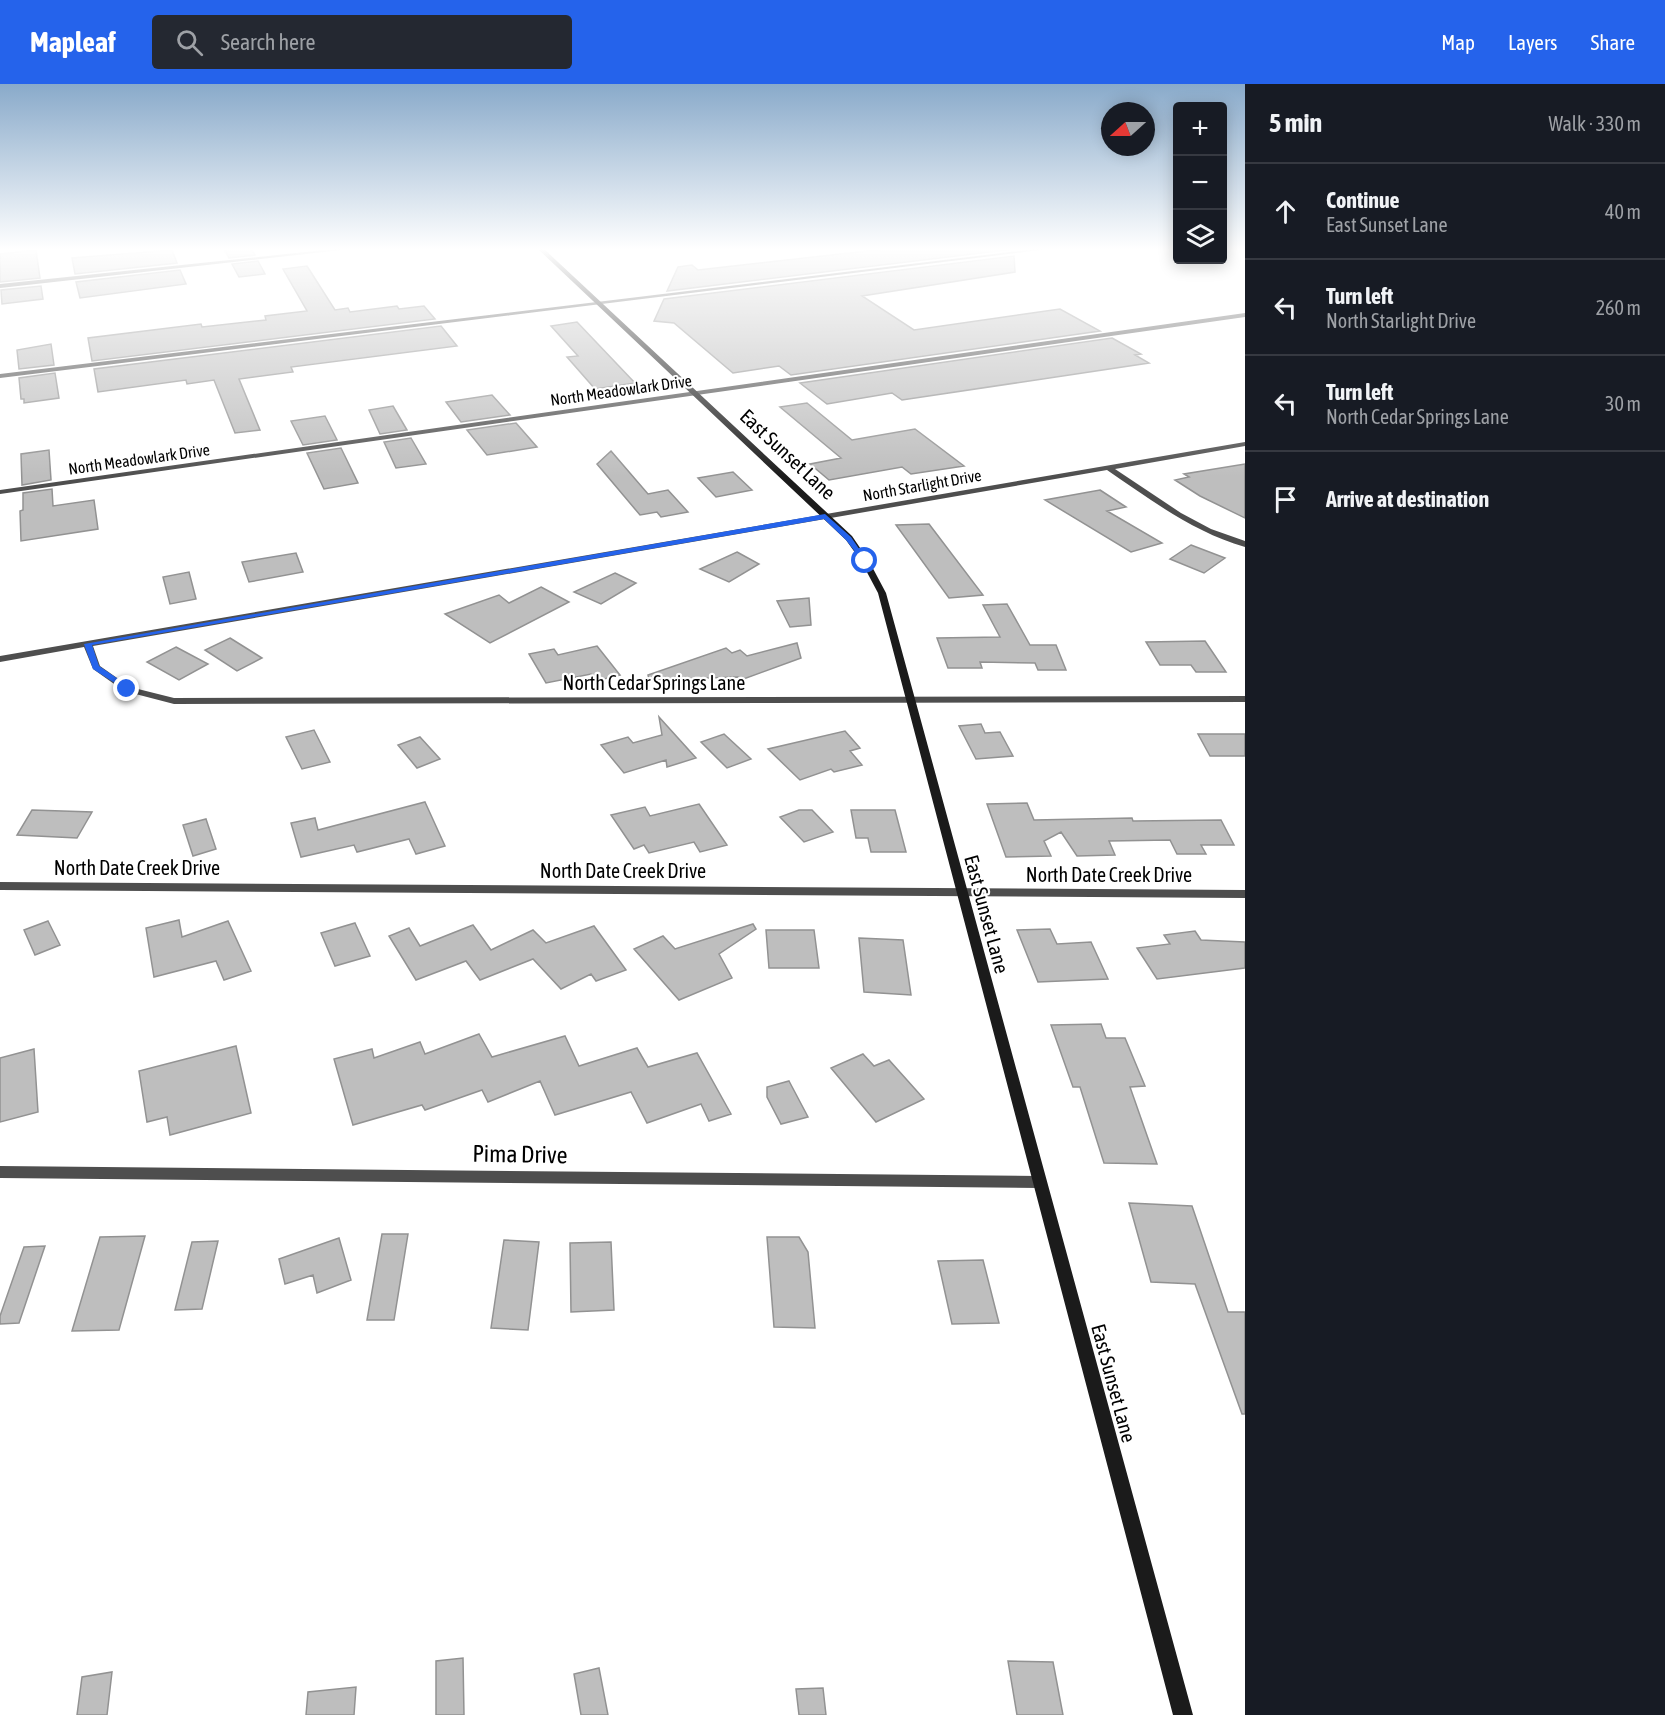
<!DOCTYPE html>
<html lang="en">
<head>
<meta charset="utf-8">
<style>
	:root { --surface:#171b24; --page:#242831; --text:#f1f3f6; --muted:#9ea1a6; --line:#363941; --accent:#2563eb }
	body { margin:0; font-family:"Asap Condensed",sans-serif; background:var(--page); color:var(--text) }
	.controls { position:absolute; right:18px; top:18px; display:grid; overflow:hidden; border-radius:6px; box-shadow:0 3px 15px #0003 }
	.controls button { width:54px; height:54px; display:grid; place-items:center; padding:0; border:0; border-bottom:2px solid var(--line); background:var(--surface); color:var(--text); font:30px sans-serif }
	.compass { position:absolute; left:1101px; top:18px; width:54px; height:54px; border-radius:50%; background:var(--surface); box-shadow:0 3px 15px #0003; rotate:249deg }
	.stop { position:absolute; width:18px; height:18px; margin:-14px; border:4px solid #2563eb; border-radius:50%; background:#fff }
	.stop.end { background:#2563eb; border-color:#fff; box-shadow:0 2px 6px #0008 }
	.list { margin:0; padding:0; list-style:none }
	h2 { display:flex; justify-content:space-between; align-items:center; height:78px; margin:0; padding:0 24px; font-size:26px }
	h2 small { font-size:20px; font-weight:400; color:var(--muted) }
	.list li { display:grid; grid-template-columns:39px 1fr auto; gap:18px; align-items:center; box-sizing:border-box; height:96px; padding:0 24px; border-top:2px solid var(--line) }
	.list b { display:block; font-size:22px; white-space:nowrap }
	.list p { margin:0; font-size:20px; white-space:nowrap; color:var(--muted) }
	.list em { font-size:20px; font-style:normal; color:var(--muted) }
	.icon { flex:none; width:33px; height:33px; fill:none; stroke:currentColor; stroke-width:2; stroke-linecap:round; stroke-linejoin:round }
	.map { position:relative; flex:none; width:1245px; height:1631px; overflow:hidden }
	header { display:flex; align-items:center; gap:36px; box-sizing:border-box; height:84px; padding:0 30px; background:var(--accent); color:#fff }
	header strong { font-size:28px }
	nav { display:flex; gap:33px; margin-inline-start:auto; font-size:21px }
	.search { width:420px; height:54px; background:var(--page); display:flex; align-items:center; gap:15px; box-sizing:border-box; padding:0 21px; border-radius:6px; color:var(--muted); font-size:22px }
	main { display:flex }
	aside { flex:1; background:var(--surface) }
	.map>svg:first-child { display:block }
	.building { fill:#bebebe; stroke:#929292; stroke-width:1.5 }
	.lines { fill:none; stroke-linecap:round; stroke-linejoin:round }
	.street { fill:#4e4e4e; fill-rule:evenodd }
	.secondary { fill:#1b1b1b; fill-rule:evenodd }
	.route { fill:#2563eb }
	.labels { text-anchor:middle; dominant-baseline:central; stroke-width:4.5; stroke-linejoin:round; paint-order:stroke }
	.far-street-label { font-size:16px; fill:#000; stroke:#fff }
	.street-label { font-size:20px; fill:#000; stroke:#fff }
	.near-street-label { font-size:24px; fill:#000; stroke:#fff }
</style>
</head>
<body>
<header>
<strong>Mapleaf</strong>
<div class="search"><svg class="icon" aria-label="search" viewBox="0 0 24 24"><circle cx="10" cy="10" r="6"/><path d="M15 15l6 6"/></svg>Search here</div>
<nav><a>Map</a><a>Layers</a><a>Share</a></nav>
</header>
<main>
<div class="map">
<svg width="1245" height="1631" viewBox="0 0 1245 1631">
	<rect width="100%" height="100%" fill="#fff"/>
	<!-- building -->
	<path class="building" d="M224,165H251L255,171L229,174Z
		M885,165H1014L667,207L678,183L692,181L698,186Z
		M36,166L40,194L0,198V170Z
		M172,166L177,179L75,190L72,174Z
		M1014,172L1015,188L862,212L914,246L1060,225L1100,247L791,291L779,282L733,289L674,239L654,237L664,215Z
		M258,177L265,190L239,193L232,180Z
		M307,182L335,226L348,224L350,228L397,222L399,225L424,222L435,235L92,277L88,254L201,240L202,243L266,236L265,232L307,227L283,185Z
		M180,186L186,200L80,214L76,198Z
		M41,202L43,215L2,220L1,206Z
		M577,238L635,299L595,305L567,273L578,272L551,242Z
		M441,242L457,262L291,283L293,288L239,295L260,346L235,349L214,296L187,300L186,296L98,308L94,285Z
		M1112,254L1141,270L1135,271L1149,279L902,316L892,309L827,320L800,299Z
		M51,260L54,281L19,285L17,266Z
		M55,289L59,314L24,319V315H21L19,294Z
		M492,311L510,331L461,338L446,318Z
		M807,319L852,356L915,345L964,382L911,390L902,383L829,396L810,380L841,374L780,323Z
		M393,322L407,346L380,350L369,326Z
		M325,332L337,356L303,361L291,337Z
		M516,339L537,363L487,371L467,346Z
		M411,354L426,380L396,384L384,358Z
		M341,364L358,399L324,405L307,369Z
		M49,366L51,396L22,401L21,370Z
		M611,367L648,410L668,406L688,428L661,433L657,428L640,431L597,380Z
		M1245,380V434L1200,412L1175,396L1189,393L1184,390Z
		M733,388L752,406L716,413L698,394Z
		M52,405L53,422L94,416L98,445L21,457L20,427L23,426V409Z
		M1100,406L1126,423L1107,427L1162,459L1131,468L1045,416Z
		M929,440L983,511L949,514L896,441Z
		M1191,461L1225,474L1204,489L1170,475Z
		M737,468L759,480L729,498L700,485Z
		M296,469L303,488L249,498L242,478Z
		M189,488L196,515L170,520L163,493Z
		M615,489L636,499L601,520L574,508Z
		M541,503L569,518L490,559L445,530L499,511L509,519Z
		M809,514L811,541L790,543L777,517Z
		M1007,520L1030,561H1056L1066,586H1038L1035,579L980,578L982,584H948L937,554L1000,553L983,521Z
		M230,554L262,574L237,587L205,566Z
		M1205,557L1226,588H1196L1191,581H1160L1146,558Z
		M797,559L801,574L741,596L738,593L649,596L648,591L726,564L732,569L740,566L747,572Z
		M597,562L620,591L596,597L591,590L546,599L529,570L554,565L558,571Z
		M176,563L208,580L179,596L147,578Z
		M659,633L696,674L667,683L666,676L624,689L601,661L628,653L633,659L662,651Z
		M981,640L985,649L1000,648L1013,672L976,675L959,642Z
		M314,646L330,678L302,685L286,653Z
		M845,647L860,664L850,667L862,681L834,688L831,685L800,696L768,665Z
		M724,650L751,675L727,684L701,658Z
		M1198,650H1245V672H1210Z
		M420,653L440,675L417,684L398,661Z
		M425,718L445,762L416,770L409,755L357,768L354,761L301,773L291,739L315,734L318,746Z
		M1027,719L1034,736L1132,734L1133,737L1221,736L1234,761H1201L1206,770H1177L1170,756L1109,757L1115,771L1077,772L1061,748L1044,757L1051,772L1006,773L987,720Z
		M699,720L727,761L700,768L694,758L649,769L644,761L634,765L611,731L645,723L650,732Z
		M32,726L92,728L77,754L17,751Z
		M799,726H812L833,748L804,758L780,733Z
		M851,726H895L906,768H871L868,754H856Z
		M206,735L216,765L193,772L183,741Z
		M179,836L182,853L228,837L251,887L224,896L216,877L154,893L146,844Z
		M48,837L60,861L35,871L24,846Z
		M355,839L370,872L335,882L321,849Z
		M753,840L756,845L719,870L732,894L679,916L634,865L663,852L675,865Z
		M473,841L491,866L533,846L546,859L594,842L626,886L596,897L591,890L561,905L533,875L480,896L466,877L416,896L389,852L409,844L420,862Z
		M1050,845L1057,860L1091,858L1108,895L1038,898L1017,846Z
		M766,846H814L819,884H769Z
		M1195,847L1201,856L1245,858V884L1157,895L1137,864L1170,860L1164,851Z
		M859,854L903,856L911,911L864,908Z
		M1101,940L1106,954H1125L1145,1002L1130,1003L1157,1080L1104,1079L1080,1003H1073L1051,941Z
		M479,950L492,973L565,952L579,982L637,964L648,983L697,969L731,1030L709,1037L701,1020L647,1039L631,1008L555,1031L540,997L488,1018L482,1006L425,1026L422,1021L353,1041L334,975L372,965L374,974L420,958L425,970Z
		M236,962L251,1029L170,1051L167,1033L147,1038L139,987Z
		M34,965L38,1028L0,1038V974Z
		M863,970L874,982L889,976L924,1015L876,1038L831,984Z
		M789,997L808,1033L781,1040L767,1013V1003Z
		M1129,1119L1192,1122L1228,1228H1245V1330H1242L1195,1200L1151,1198Z
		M382,1150H408L394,1236H367Z
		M145,1152L119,1246L72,1247L100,1153Z
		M767,1153H799L808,1168L815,1244L774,1243Z
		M339,1154L351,1196L317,1209L313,1191L285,1200L279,1175Z
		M504,1156L539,1158L528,1246L491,1244Z
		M218,1157L202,1225L175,1226L192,1158Z
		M611,1158L614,1226L571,1228L570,1159Z
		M45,1162L19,1239L0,1240V1232L24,1163Z
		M983,1176L999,1239L952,1240L938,1177Z
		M463,1574L464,1631H436V1577Z
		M1008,1577L1053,1578L1063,1631H1017Z
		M599,1584L608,1631H581L574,1590Z
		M112,1588L107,1631H77L82,1593Z
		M356,1603L354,1631H306L308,1608Z
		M823,1604L826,1631H799L796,1605Z"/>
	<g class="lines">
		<!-- street -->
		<path class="street" d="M334,165H350L0,204V200Z
			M1035,165H1049L0,294V290Z
			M1245,229V233L0,410V406Z
			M1245,358V362L1115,385L1181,429L1211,445L1245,457V463C1193,448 1151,416 1107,386L93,562L100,582L130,603L174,614L1245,612V618L174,620L124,607L93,585L84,563L0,578V572Z
			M0,798L1245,806V814L0,806Z
			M0,1082L1039,1092L1044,1094L1046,1098L1044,1102L1039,1104L0,1094Z"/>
		<!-- secondary -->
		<path class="secondary" d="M538,165H544L852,452L869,477L886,509L1193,1631H1173L878,509L861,477L846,456Z"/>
	</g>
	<!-- sky -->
	<linearGradient id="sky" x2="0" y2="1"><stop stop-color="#89aaca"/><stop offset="0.42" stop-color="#fff"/><stop offset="1" stop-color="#fff" stop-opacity="0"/></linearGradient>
	<rect width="1245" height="393" fill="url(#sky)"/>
	<!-- route -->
	<path class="route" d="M825,430L851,453L868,478H863L846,456L824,435L92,561L99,582L130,603L131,605L127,607L93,585L84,560Z"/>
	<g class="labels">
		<!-- far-street labels -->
		<g class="far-street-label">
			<text transform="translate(621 306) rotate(-8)">North Meadowlark Drive</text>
			<text transform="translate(139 375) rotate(-8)">North Meadowlark Drive</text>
			<text transform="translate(922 401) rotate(-10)">North Starlight Drive</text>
		</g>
		<!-- street labels -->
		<g class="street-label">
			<text transform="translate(788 370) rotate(43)">East Sunset Lane</text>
			<text x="654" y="598">North Cedar Springs Lane</text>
			<text x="137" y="783">North Date Creek Drive</text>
			<text x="623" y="786">North Date Creek Drive</text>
			<text x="1109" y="790">North Date Creek Drive</text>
			<text transform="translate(987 830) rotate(75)">East Sunset Lane</text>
			<text transform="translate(1114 1299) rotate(75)">East Sunset Lane</text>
		</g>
		<!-- near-street labels -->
		<g class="near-street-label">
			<text transform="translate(520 1070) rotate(1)">Pima Drive</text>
		</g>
	</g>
</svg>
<div class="controls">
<button>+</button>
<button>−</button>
<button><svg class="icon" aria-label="layers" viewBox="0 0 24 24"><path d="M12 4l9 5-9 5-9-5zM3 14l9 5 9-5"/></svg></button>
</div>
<svg class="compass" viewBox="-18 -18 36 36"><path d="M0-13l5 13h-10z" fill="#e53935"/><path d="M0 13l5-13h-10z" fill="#9ea1a6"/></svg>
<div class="stop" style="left:865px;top:477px"></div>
<div class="stop end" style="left:127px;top:605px"></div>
</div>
<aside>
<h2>5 min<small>Walk · 330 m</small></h2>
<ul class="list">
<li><svg class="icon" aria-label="ahead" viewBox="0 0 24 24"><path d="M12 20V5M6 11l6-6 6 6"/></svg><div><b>Continue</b><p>East Sunset Lane</p></div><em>40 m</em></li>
<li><svg class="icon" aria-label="left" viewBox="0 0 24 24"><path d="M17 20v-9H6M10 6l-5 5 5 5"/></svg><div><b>Turn left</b><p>North Starlight Drive</p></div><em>260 m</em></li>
<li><svg class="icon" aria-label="left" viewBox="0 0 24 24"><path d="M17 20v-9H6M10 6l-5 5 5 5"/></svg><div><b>Turn left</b><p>North Cedar Springs Lane</p></div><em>30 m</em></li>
<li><svg class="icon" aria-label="arrive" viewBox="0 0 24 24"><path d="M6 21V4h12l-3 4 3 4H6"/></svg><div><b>Arrive at destination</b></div></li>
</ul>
</aside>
</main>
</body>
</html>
